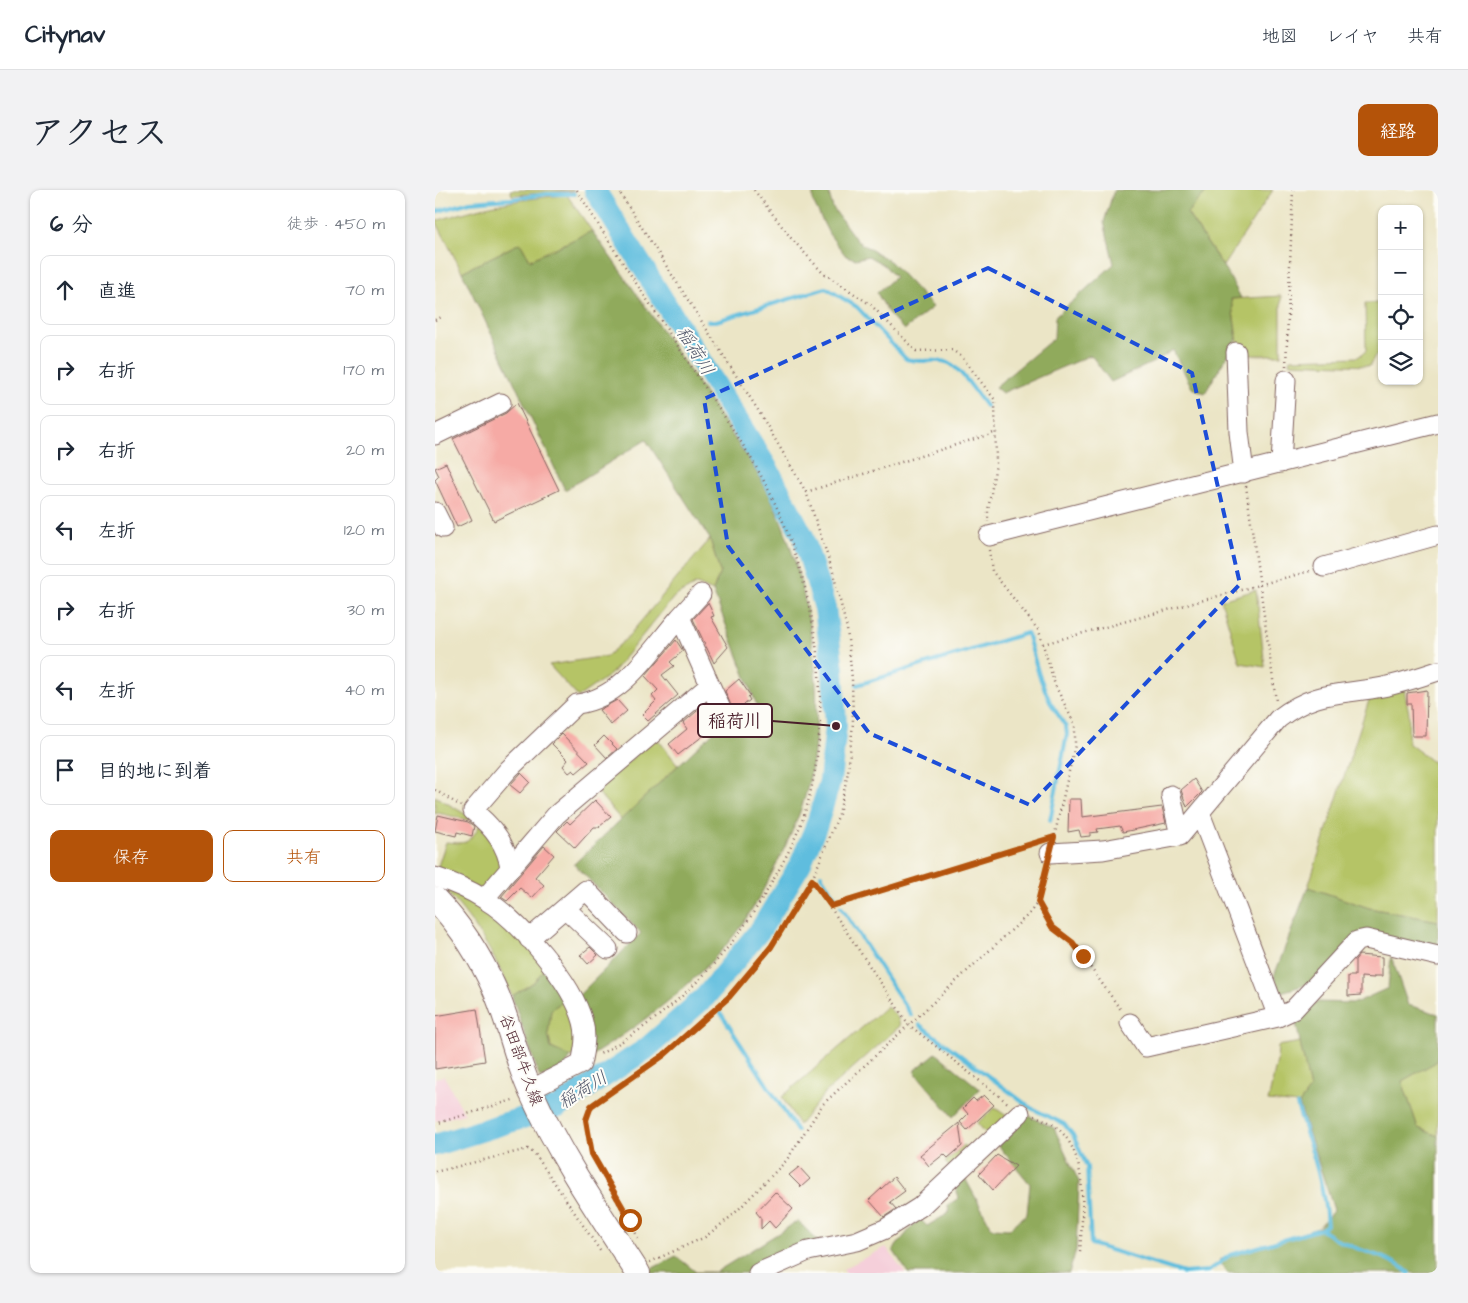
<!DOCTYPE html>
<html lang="ja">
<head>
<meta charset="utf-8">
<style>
	:root { --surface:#fff; --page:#f2f2f3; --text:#1f2937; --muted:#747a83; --line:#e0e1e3; --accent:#b45309 }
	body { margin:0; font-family:"Architects Daughter","Klee One",sans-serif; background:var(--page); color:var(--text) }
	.controls { position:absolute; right:15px; top:15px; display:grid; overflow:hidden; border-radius:10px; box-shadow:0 1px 4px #0004 }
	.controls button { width:45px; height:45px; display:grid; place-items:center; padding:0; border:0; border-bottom:1px solid var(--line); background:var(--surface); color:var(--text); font:25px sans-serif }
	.stop { position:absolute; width:15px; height:15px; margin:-11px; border:4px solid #b45309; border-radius:50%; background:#fff }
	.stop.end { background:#b45309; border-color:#fff; box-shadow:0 1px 5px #0008 }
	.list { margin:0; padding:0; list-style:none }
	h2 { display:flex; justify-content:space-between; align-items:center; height:65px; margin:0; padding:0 20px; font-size:21px }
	h2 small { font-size:16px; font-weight:400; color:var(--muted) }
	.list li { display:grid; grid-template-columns:32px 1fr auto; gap:15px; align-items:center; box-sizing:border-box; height:70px; margin:0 10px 10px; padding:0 10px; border:1px solid var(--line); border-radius:10px }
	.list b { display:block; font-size:19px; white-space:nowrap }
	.list em { font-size:16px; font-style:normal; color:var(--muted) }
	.actions { display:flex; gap:10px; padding:15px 20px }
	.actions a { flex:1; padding:11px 0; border:1px solid var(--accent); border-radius:10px; text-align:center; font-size:18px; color:var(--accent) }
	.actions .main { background:var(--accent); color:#fff }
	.icon { flex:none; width:28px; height:28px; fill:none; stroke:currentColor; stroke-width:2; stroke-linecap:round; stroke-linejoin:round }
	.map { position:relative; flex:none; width:1003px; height:1083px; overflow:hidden; border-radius:10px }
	header { display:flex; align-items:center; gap:30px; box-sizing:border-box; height:70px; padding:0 25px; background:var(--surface); border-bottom:1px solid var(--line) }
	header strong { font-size:24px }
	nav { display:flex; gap:28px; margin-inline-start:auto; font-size:18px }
	.intro { display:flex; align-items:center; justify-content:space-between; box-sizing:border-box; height:120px; padding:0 30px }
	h1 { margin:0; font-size:35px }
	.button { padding:12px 22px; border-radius:10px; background:var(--accent); color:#fff; font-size:18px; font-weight:700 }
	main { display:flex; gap:30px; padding:0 30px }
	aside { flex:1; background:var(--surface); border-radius:10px; box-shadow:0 1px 4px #0004 }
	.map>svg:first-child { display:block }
	.built { fill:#f5cfda }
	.green { fill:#b5c466; stroke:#807248 }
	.forest { fill:#90aa5b; stroke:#6d6443 }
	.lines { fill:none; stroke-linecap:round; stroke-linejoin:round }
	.stream { stroke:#5fbdde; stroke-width:4 }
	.river { stroke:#5fbdde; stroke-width:22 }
	.building { fill:#f6aaa5 }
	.minor-casing { stroke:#826461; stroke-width:21 }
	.major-casing { stroke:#826461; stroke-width:26 }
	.path { stroke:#826461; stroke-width:2.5; stroke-dasharray:1 4; stroke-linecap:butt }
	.minor { stroke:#fff; stroke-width:19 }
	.major { stroke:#fff; stroke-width:24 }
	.route { stroke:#b45309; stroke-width:6 }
	.marked { fill:none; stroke:#1d4ed8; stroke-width:4; stroke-dasharray:10 6; stroke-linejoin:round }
	.labels { text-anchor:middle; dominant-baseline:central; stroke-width:4; stroke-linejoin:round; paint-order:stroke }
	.street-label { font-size:16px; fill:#4a1f2b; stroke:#fdfcf7 }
	.water-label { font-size:18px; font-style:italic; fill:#51566a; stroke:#fdfcf7 }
	.leader { fill:none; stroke:#4a1f2b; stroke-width:2 }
	.callout-dot { fill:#4a1f2b; stroke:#fdfcf7; stroke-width:2 }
	.callout { fill:#fdfcf7; stroke:#4a1f2b; stroke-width:2 }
	.callout-label { font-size:18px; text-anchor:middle; font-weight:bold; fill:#4a1f2b }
</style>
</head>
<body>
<header>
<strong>Citynav</strong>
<nav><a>地図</a><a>レイヤ</a><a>共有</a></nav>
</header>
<div class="intro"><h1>アクセス</h1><a class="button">経路</a></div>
<main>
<aside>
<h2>6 分<small>徒歩 · 450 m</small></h2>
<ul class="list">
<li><svg class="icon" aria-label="ahead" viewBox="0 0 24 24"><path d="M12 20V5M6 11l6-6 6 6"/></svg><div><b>直進</b></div><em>70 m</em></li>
<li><svg class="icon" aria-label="right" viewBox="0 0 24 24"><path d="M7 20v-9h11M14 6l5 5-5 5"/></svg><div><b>右折</b></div><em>170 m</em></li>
<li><svg class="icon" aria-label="right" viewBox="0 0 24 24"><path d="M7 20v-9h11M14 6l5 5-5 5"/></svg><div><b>右折</b></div><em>20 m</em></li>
<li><svg class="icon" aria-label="left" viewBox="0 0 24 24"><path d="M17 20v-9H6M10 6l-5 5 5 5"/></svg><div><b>左折</b></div><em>120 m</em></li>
<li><svg class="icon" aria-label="right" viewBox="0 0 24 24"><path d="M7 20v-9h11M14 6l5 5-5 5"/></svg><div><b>右折</b></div><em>30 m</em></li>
<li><svg class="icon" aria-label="left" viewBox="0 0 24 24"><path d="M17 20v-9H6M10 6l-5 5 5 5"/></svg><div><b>左折</b></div><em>40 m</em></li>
<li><svg class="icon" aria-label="arrive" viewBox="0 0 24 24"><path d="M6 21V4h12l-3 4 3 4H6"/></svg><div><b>目的地に到着</b></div></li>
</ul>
<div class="actions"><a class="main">保存</a><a>共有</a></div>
</aside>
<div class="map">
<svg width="1003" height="1083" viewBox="0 0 1003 1083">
	<rect width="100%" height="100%" fill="#fdfcf7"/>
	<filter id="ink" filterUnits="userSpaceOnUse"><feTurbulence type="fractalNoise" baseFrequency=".02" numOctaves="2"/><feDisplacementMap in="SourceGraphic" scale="10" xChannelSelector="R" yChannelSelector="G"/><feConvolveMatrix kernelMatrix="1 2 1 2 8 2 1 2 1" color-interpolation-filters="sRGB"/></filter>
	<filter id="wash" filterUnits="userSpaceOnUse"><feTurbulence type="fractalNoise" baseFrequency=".0096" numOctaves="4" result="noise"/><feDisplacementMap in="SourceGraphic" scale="20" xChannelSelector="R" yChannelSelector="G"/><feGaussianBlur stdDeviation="1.12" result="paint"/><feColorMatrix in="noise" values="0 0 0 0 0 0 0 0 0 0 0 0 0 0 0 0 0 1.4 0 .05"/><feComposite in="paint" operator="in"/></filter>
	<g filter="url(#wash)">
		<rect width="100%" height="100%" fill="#ebe5c6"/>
		<!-- built -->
		<path class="built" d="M9,886L30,924L0,931V888Z
			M451,1057L470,1083H410L408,1079Z"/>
		<!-- green -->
		<path class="green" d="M75,0H138L139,1L77,5Z
			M773,0H838L788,76L752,23Z
			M132,5L157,41L95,70L85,53L27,82L1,31C44,17 87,8 132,5Z
			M846,106V165H805L796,109Z
			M930,113H947V162L939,167L935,176L854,173L855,169L923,167L931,161Z
			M275,349L285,382L278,401L262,394L239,407L176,484L143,507L114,475L172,466L191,449Z
			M821,400L830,477L805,473L786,410Z
			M969,499L974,523L973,553L1003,576V731L934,718L873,697L936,504Z
			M221,547L243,575L186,630L161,600Z
			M0,606L35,627L34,630L3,623L0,624Z
			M45,635L57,645L69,676L48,703L2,679L11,652C33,654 33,654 45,635Z
			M5,695L65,725L111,777L99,792L77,806C59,763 38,728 5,695Z
			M130,809L140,824L143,864L136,867L116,858L113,844L116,820Z
			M452,816L463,828L465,836L390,903L364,935L347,907Z
			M865,852L875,899L864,914L833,911L842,871L843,856Z
			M1003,860V946L983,938L967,891L1000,872Z
			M560,918L572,926L552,944L542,933Z
			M529,955L535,961L516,979L510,972Z"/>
		<!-- forest -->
		<path class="forest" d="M378,0H393L398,18L422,51L456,72L498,117L469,140L454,124L442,103L460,87L449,75L433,66L421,69L411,66L394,44L378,12Z
			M679,0H773L752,23L793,84L806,108L796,109L802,149L770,203L757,198L738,160L721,171L676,192L656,165L567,203L560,197L619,148L620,127L679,74L669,32Z
			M157,41C202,104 246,166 288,231C306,259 328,288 341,319C377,402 397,529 367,616C359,640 348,661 337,683C323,711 307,738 286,761C247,804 202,837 153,868L142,807L206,743L139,674L290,531L324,521L278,401L285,382L275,349L211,250L130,300L27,82L85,53L95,70Z
			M873,697L934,718L1003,731V761L934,746L877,793L846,802L839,786Z
			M956,766L973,815L1003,824V860L1001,872L967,891L983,938L1003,946V1083H792L784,1070L883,1038L899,1020L864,914L875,899L861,833L881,812L920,813L953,798Z
			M111,777L130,809L116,820L113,844L116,858L136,867L130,876L105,888L77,806L99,792Z
			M501,863L545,899L518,927L479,881Z
			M594,926L619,938L644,992L641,1060L634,1083H473L458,1060L484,1028L492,1036L514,1023L513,1015L524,1008L520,995L530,988L557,1038L574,1039L592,1024L595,994L563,955Z
			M363,1031L386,1054L315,1083H217L216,1079L241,1066L261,1082H281Z"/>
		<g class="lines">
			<!-- stream -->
			<path class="stream" d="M0,22L35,12L76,9L112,4H139
				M273,131H281L391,98L422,117L471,169C484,173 498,169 511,172C523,174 543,206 551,216
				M422,495L592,443L604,485L615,512L631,537L632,544L615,631
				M386,685L400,707
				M406,717L476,825
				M285,822L362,941
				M485,835L596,918L629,934L638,945L652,977L656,1054L749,1083L774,1081L795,1065L886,1039L892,1035C889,993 875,955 862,915
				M886,1039C914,1063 950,1061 974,1083"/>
			<!-- river -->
			<path class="river" d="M0,955L123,917L211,859L270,807L326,739L365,675L382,634L395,591L401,536L398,480L390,418L368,346L334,281L160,0"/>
		</g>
		<g id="blocks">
			<!-- building -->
			<path class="building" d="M82,213L124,300L59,331L18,249L71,223Z
				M11,273L37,330L22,337L0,290L4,286L0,278Z
				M273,413L279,426L276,427L293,457L279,473L258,429Z
				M241,450L248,461L235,472L239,476L227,485L243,505L213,531L207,525L221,511L217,506L223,500L210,486Z
				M304,489L315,505L313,507L315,510L299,523L290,501Z
				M992,500L991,546H977L976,514H972V503Z
				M182,510L192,521L176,535L164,520Z
				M268,516L275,524L272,526L281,536L243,565L234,554L252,539L248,533Z
				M127,544L154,572L141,583L138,580L134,583L128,576L133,570L117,554Z
				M169,546L182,559L172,568L160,555Z
				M86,583L95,592L85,603L75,595Z
				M759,589L767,602L752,617L746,600Z
				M634,609H646L647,627L727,617L731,633L688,642L685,636L662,639L663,642L655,643V646L646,647L644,640L633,642Z
				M160,610L176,627L164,637H159L140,658L122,641L132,631L135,634Z
				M3,625L33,632L39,636L37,646L22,642L21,646L0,641Z
				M109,656L119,665L100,687L109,695L97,708L85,698L72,711L66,707Z
				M155,757L163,765L153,774L145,765Z
				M924,765L947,767V786H939V788L926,787V805L913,806V786H920V770Z
				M42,819L50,871L0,879V826Z
				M549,905L559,915L532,940L525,932L533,924L528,918L538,908L541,911Z
				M524,933L527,956L513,968L509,964L494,976L485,965Z
				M562,965L581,976L558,1000L544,984Z
				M364,977L375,989L366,997L354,985Z
				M459,987L470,1001L455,1012L461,1019L449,1027L434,1010Z
				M340,1002L358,1019L340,1038L334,1031L326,1039V1028L321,1022Z"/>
		</g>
	</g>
	<g filter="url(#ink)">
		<use href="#blocks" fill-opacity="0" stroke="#826461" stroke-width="1"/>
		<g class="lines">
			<!-- minor casing -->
			<g class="minor-casing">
				<path id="minor" d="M801,162L804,242L809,283
					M0,245L66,213
					M846,273L851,190
					M0,322L8,338
					M554,346L1003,233
					M889,377L1003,345
					M245,427L266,404
					M275,495L287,521
					M736,605L745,646
					M765,623L843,827
					M615,663L668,660L745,646L843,529C880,500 906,505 948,497C967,493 985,487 1003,481
					M0,687C16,692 35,700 49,709C83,729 138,793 148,832C152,846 149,860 146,874L95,900
					M49,709L121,625L275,495L245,427C216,460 188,508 142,514L74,579L42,616L38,621C57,636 72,654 75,678
					M130,718L173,759
					M94,749L151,700L192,743
					M695,833L711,857L843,827L858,820L922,751L931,749L1003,766
					M323,1083L373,1061L422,1051L450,1039L485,1017L585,923"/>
			</g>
			<!-- major casing -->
			<g class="major-casing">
				<path id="major" d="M0,709C26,736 45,766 60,800C75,834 81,871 97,904C126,968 165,1024 203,1083"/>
			</g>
			<!-- path -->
			<path class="path" d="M142,0C184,70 231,137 275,205C297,238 319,270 336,305C380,394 399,512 374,608C367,637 352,666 337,692C296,765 237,826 163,865
				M183,0L323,220L371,302L398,382L412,439L417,489L418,533L413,582L404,624L377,690L474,835L574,914
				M319,0L356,48L387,82L436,115L481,161L517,160L527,167L560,210L561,274L553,320V332
				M0,130L9,126
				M851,176L858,0
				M811,296L841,511
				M371,302L562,242
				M554,360L557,381L604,441L620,495L640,535V555L619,648
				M608,454L875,381
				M0,600L26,616
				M603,712L617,737L638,753L686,820
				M396,716L605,651
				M599,926C657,942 648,1015 645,1062
				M0,934L81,909
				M0,982L93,959L100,964L166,1062
				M203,1048C188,1014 137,953 156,916C222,870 287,823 335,758C351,736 364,712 377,690
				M215,1072L270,1047L298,1025L351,971L388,914L594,724L603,712L611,678"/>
			<!-- minor -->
			<use href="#minor" class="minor"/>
			<!-- major -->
			<use href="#major" class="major"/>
		</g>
	</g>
	<g class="lines" filter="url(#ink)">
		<!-- route -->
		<path class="route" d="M195,1030L157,964L151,930L156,916L229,865L294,807L336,757L377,690L396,716L619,647L603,712L617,737L638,753L648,766"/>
	</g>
	<!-- marked area -->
	<path class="marked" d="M553,78L757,183L805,394L595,615L434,543L293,356L269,209Z"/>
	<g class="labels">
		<!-- street labels -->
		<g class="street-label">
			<text transform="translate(86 870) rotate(70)">谷田部牛久線</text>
		</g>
		<!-- water labels -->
		<g class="water-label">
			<text transform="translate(260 161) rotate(58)">稲荷川</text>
			<text transform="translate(148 900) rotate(-32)">稲荷川</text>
		</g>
	</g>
	<!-- callouts -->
	<path class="leader" d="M401 536L337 531"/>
	<circle class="callout-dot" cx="401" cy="536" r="5"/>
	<rect class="callout" x="263" y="514" width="74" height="33" rx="5"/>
	<g class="callout-label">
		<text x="300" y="537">稲荷川</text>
	</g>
</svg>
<div class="controls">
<button>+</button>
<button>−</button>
<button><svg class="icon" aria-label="locate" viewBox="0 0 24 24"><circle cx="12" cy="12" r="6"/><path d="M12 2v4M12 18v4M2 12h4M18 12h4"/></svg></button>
<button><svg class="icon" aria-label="layers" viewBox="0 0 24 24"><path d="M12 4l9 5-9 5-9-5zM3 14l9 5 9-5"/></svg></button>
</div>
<div class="stop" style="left:195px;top:1030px"></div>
<div class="stop end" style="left:648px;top:766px"></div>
</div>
</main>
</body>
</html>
